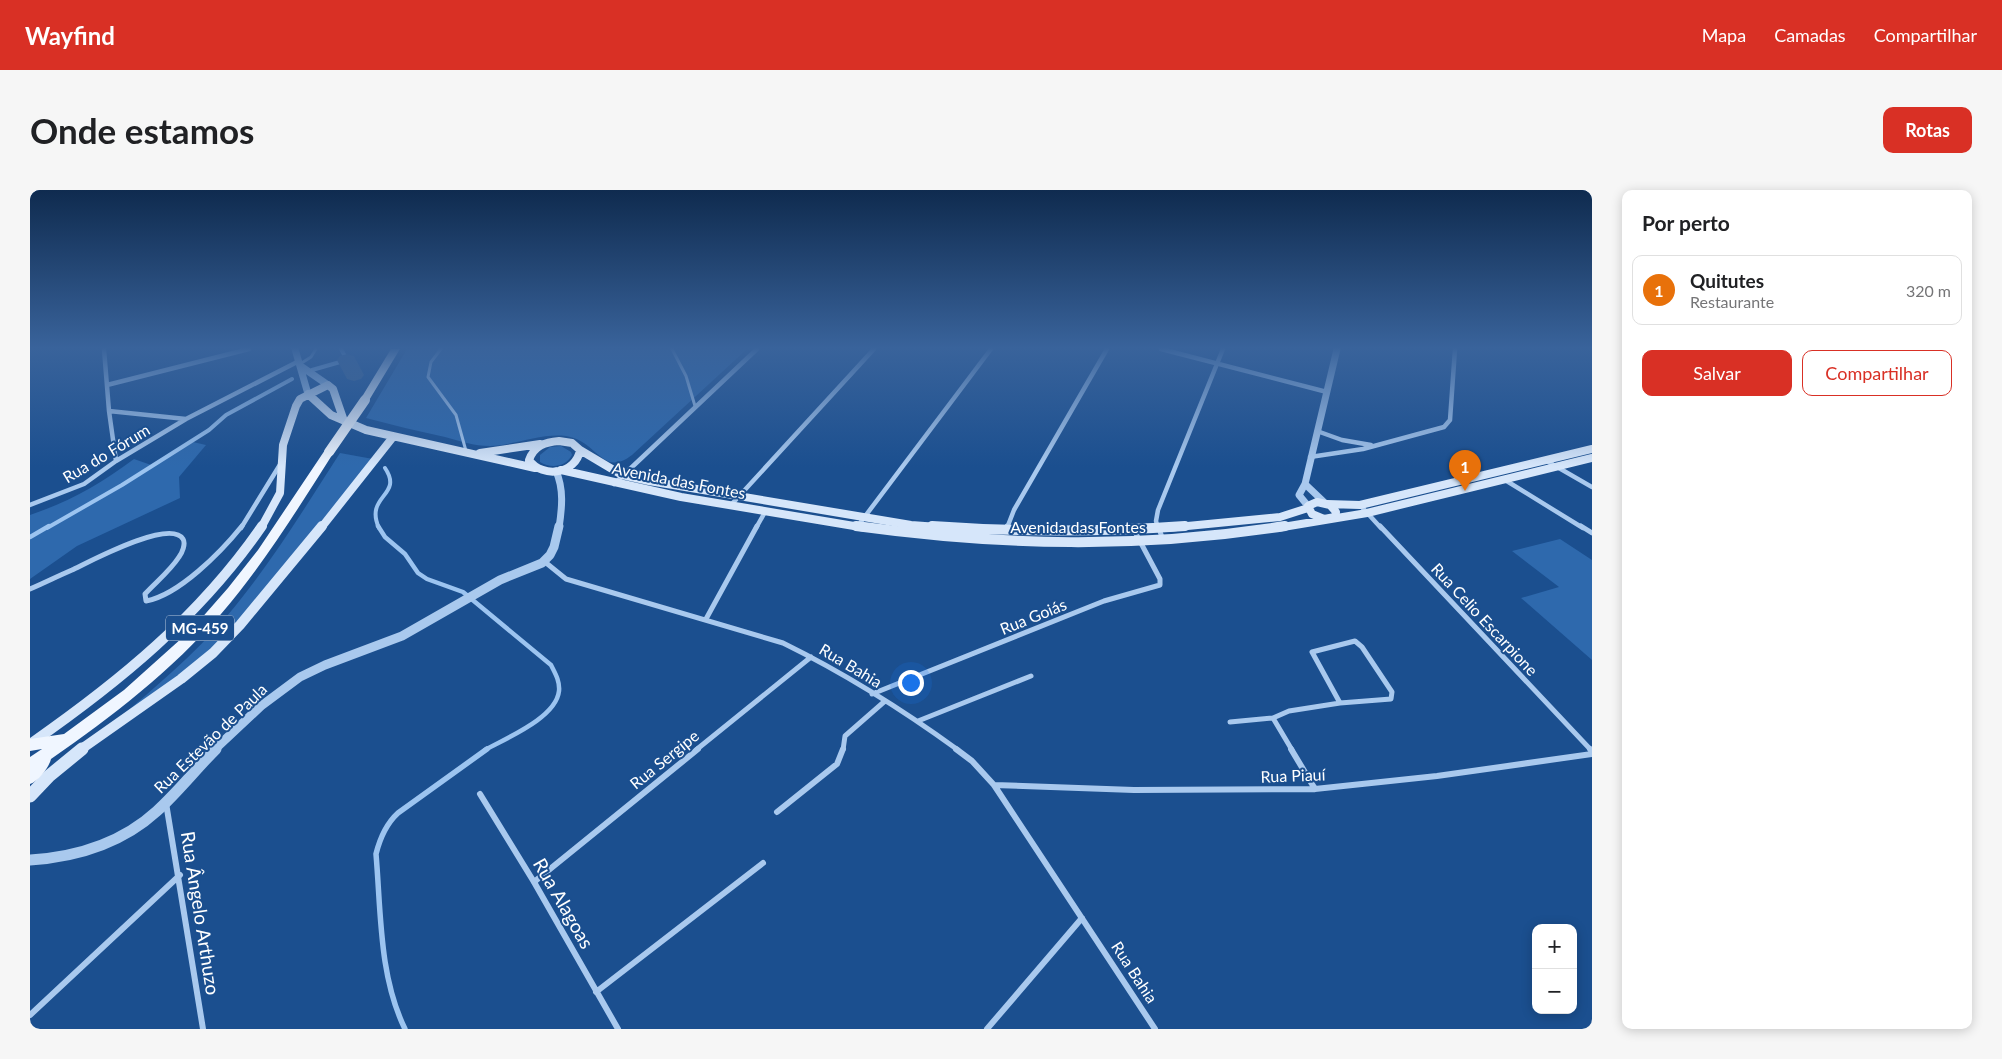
<!DOCTYPE html>
<html lang="pt">
<head>
<meta charset="utf-8">
<style>
	:root { --surface:#fff; --page:#f6f6f6; --text:#202124; --muted:#757577; --line:#e0e0e0; --accent:#d93025 }
	body { margin:0; font-family:Lato,sans-serif; background:var(--page); color:var(--text) }
	.controls { position:absolute; right:15px; bottom:15px; display:grid; overflow:hidden; border-radius:10px; box-shadow:0 2px 12px #0003 }
	.controls button { width:45px; height:45px; display:grid; place-items:center; padding:0; border:0; border-bottom:1px solid var(--line); background:var(--surface); color:var(--text); font:25px sans-serif }
	.you { position:absolute; left:880px; top:492px; width:18px; height:18px; margin:-12px; border:4px solid #fff; border-radius:50%; background:#1a73e8; box-shadow:0 0 0 8px #1a73e833 }
	.badge { display:grid; place-items:center; width:32px; height:32px; border-radius:50%; background:var(--accent); color:#fff; font-size:16px; font-weight:700 }
	.pin { position:absolute; translate:-50% -41px; filter:drop-shadow(0 1px 2px #0008) }
	.pin::after { content:''; position:absolute; top:26px; width:18px; height:15px; background:inherit; clip-path:polygon(0 0,100% 0,50% 100%) }
	.list { margin:0; padding:0; list-style:none }
	h2 { display:flex; justify-content:space-between; align-items:center; height:65px; margin:0; padding:0 20px; font-size:21px }
	h2 small { font-size:16px; font-weight:400; color:var(--muted) }
	.list li { display:grid; grid-template-columns:32px 1fr auto; gap:15px; align-items:center; box-sizing:border-box; height:70px; margin:0 10px 10px; padding:0 10px; border:1px solid var(--line); border-radius:10px }
	.list b { display:block; font-size:19px; white-space:nowrap }
	.list p { margin:0; font-size:16px; white-space:nowrap; color:var(--muted) }
	.list em { font-size:16px; font-style:normal; color:var(--muted) }
	.actions { display:flex; gap:10px; padding:15px 20px }
	.actions a { flex:1; padding:11px 0; border:1px solid var(--accent); border-radius:10px; text-align:center; font-size:18px; color:var(--accent) }
	.actions .main { background:var(--accent); color:#fff }
	.map { position:relative; flex:none; width:1562px; height:839px; overflow:hidden; border-radius:10px }
	header { display:flex; align-items:center; gap:30px; box-sizing:border-box; height:70px; padding:0 25px; background:var(--accent); color:#fff }
	header strong { font-size:24px }
	nav { display:flex; gap:28px; margin-inline-start:auto; font-size:18px }
	.intro { display:flex; align-items:center; justify-content:space-between; box-sizing:border-box; height:120px; padding:0 30px }
	h1 { margin:0; font-size:35px }
	.button { padding:12px 22px; border-radius:10px; background:var(--accent); color:#fff; font-size:18px; font-weight:700 }
	main { display:flex; gap:30px; padding:0 30px }
	aside { flex:1; background:var(--surface); border-radius:10px; box-shadow:0 2px 12px #0003 }
	.map>svg:first-child { display:block }
	.green { fill:#2e69ad }
	.lines { fill:none; stroke-linecap:round; stroke-linejoin:round }
	.stream-far2 { stroke:#9cc4f0; stroke-width:4 }
	.stream-far1 { stroke:#9cc4f0; stroke-width:4.5 }
	.stream { stroke:#9cc4f0; stroke-width:5.5 }
	.river { fill:#3c6290; fill-rule:evenodd }
	.service { stroke:#a9c9ee; stroke-width:3 }
	.minor-far2 { stroke:#a9c9ee; stroke-width:4.5 }
	.minor-far1 { stroke:#a9c9ee; stroke-width:5 }
	.minor { stroke:#a9c9ee; stroke-width:6 }
	.tertiary-far2 { stroke:#a9c9ee; stroke-width:7 }
	.tertiary-far1 { stroke:#a9c9ee; stroke-width:9 }
	.tertiary { stroke:#a9c9ee; stroke-width:11 }
	.secondary-far2 { stroke:#d6e6fa; stroke-width:8 }
	.secondary-far1 { stroke:#d6e6fa; stroke-width:10 }
	.secondary { stroke:#d6e6fa; stroke-width:13 }
	.primary { fill:#f0f6ff; fill-rule:evenodd }
	.primary-bridge { stroke:#f0f6ff; stroke-width:10 }
	.labels { text-anchor:middle; dominant-baseline:central; stroke-width:4; stroke-linejoin:round; paint-order:stroke }
	.shield { fill:#1b4f8f; stroke:#bbcadd; stroke-width:1 }
	.shield-label { font-size:15px; font-weight:bold; fill:#fff }
	.street-label { font-size:16px; fill:#fff; stroke:#1b4f8f }
	.near-street-label { font-size:19px; fill:#fff; stroke:#1b4f8f }
</style>
</head>
<body>
<header>
<strong>Wayfind</strong>
<nav><a>Mapa</a><a>Camadas</a><a>Compartilhar</a></nav>
</header>
<div class="intro"><h1>Onde estamos</h1><a class="button">Rotas</a></div>
<main>
<div class="map">
<svg width="1562" height="839" viewBox="0 0 1562 839">
	<rect width="100%" height="100%" fill="#1b4f8f"/>
	<!-- green -->
	<path class="green" d="M377,159H717L602,265C572,288 568,251 536,246C511,243 485,255 460,256C444,256 429,251 415,247C388,241 362,235 336,228Z
		M163,252L176,255L149,287L150,308L47,356L0,389V325C41,311 70,294 104,269L124,276Z
		M531,256L541,262L542,265C536,277 521,279 510,272V265L520,257Z
		M310,263L343,269L208,431L170,470L86,531C124,498 164,465 197,426C240,375 274,319 310,263Z
		M1530,349L1562,370V470L1491,408L1529,397L1482,361Z"/>
	<g class="lines">
		<!-- stream-far2 -->
		<path class="stream-far2" d="M282,180L317,170L311,159
			M17,338L92,295L179,240L196,225L262,189
			M349,338C334,305 374,306 355,278"/>
		<!-- stream-far1 -->
		<path class="stream-far1" d="M348,336L355,347L375,364L388,383L397,389L433,402L521,475C525,483 530,491 529,501C526,528 476,548 455,560
			M0,347L19,336"/>
		<!-- stream -->
		<path class="stream" d="M375,839C349,786 351,722 346,664C350,648 356,634 368,623L457,559"/>
		<!-- river -->
		<path class="river" d="M317,164L324,166L334,185L331,189L324,191L317,189L307,170L310,166Z"/>
		<!-- service -->
		<path class="service" d="M411,159L401,172L398,187L426,225L436,261
			M642,159L656,186L665,216
			M270,174L281,167L286,159"/>
		<!-- minor-far2 -->
		<path class="minor-far2" d="M74,159L79,221L86,271
			M1131,159L1297,202
			M77,195L219,159
			M79,221L156,229
			M1287,241L1312,250L1341,255
			M1280,267L1333,259L1414,237L1420,230L1425,159
			M1515,270L1562,297
			M1475,290L1553,338
			M584,294L727,159
			M0,315L54,294L86,271L156,229L269,171
			M701,315L844,159
			M1330,315L1351,338
			M827,337L961,159
			M211,338L251,273
			M726,338L735,322
			M977,338L984,320L1077,159
			M1128,338L1126,331L1128,320L1193,159"/>
		<!-- minor-far1 -->
		<path class="minor-far1" d="M1128,336L1133,350
			M1350,336L1561,560
			M1551,336L1562,343
			M976,340L977,336
			M515,372L536,389L753,453C814,483 873,520 928,560
			M0,399C14,393 28,386 42,380C59,372 140,328 153,349C156,354 152,363 149,367C140,381 126,392 115,404L116,411C149,405 191,362 212,336
			M676,429L727,336
			M1325,451L1332,457L1362,502L1361,509L1310,513L1282,462Z
			M842,504L1074,411L1130,395V389L1104,340
			M1243,528L1262,560
			M888,531L1001,486
			M1200,532L1243,528L1259,521L1310,513
			M666,560L781,467
			M813,560L815,546L855,511"/>
		<!-- minor -->
		<path class="minor" d="M926,559L942,571L964,595L1125,839
			M1261,559L1285,599
			M1560,559L1562,561
			M964,595L1104,600L1285,599L1407,586L1562,564
			M450,604L504,692L588,839
			M136,613L173,839
			M747,622L807,574L813,559
			M504,692L668,559
			M566,802L733,673
			M0,825L150,685
			M957,839L1052,728"/>
		<!-- tertiary-far2 -->
		<path class="tertiary-far2" d="M265,159L278,204
			M272,177L298,195
			M526,281C534,299 532,318 529,338
			M1275,294L1295,313
			M1278,316L1269,305L1275,294L1307,159"/>
		<!-- tertiary-far1 -->
		<path class="tertiary-far1" d="M184,560L231,516L270,487L295,475L372,446L470,390L512,373L520,365L524,357L529,336"/>
		<!-- tertiary -->
		<path class="tertiary" d="M0,670C47,667 92,653 127,621C148,602 166,579 186,559"/>
		<!-- secondary-far2 -->
		<path class="secondary-far2" d="M278,204L301,225L336,240L505,278
			M529,251L542,253L550,260C546,284 513,289 499,270C504,256 515,252 529,251Z
			M550,260L592,285L619,291L881,335L922,338
			M450,263L510,254
			M531,280L651,307L836,338
			M1287,312L1300,315L1306,322L1305,327L1294,329L1282,324L1278,316Z
			M1297,314L1330,315L1562,259
			M231,338L250,303L253,255L266,216L270,209L298,195L303,199L314,231
			M291,338L363,247
			M1137,338L1250,327L1278,318
			M1247,338L1337,323L1562,268"/>
		<!-- secondary-far1 -->
		<path class="secondary-far1" d="M826,336C973,356 1109,359 1255,336
			M902,336C986,342 1070,342 1155,336
			M0,554C89,492 170,426 232,336
			M50,560L151,489L183,463L210,435L292,336"/>
		<!-- secondary -->
		<path class="secondary" d="M0,606L19,586L52,559"/>
		<!-- primary -->
		<path class="primary" d="M361,159H370L338,212H332L330,210Z
			M299,259L304,262C269,317 234,374 191,424C142,480 82,527 21,569C19,577 9,591 0,594V567L12,559L0,561V549L34,544L94,500L162,439L198,398L228,360L295,260Z"/>
		<!-- primary-bridge -->
		<path class="primary-bridge" d="M299,262L335,210"/>
	</g>
	<!-- sky -->
	<linearGradient id="sky" x2="0" y2="1"><stop stop-color="#0f2b4f"/><stop offset="0.57" stop-color="#39639b"/><stop offset="1" stop-color="#39639b" stop-opacity="0"/></linearGradient>
	<rect width="1562" height="277" fill="url(#sky)"/>
	<g class="labels">
		<!-- shield labels -->
		<rect class="shield" x="136" y="425.5" width="68" height="25" rx="4"/>
		<g class="shield-label">
			<text x="170" y="438">MG-459</text>
		</g>
		<!-- street labels -->
		<g class="street-label">
			<text transform="translate(76 263) rotate(-31)">Rua do Fórum</text>
			<text transform="translate(649 290) rotate(11)">Avenida das Fontes</text>
			<text x="1048" y="336">Avenida das Fontes</text>
			<text transform="translate(1003 426) rotate(-22)">Rua Goiás</text>
			<text transform="translate(1455 429) rotate(47)">Rua Celio Escarpione</text>
			<text transform="translate(821 475) rotate(31)">Rua Bahia</text>
			<text transform="translate(180 548) rotate(-44)">Rua Estevão de Paula</text>
			<text transform="translate(634 569) rotate(-39)">Rua Sergipe</text>
			<text transform="translate(1263 585) rotate(-2)">Rua Piauí</text>
			<text transform="translate(1105 782) rotate(57)">Rua Bahia</text>
		</g>
		<!-- near-street labels -->
		<g class="near-street-label">
			<text transform="translate(534 713) rotate(60)">Rua Alagoas</text>
			<text transform="translate(171 723) rotate(81)">Rua Ângelo Arthuzo</text>
		</g>
	</g>
</svg>
<div class="controls">
<button>+</button>
<button>−</button>
</div>
<div class="you"></div>
<div class="pin badge" style="left:1435px;top:301px;background:#e8710a">1</div>
</div>
<aside>
<h2>Por perto<small></small></h2>
<ul class="list">
<li><span class="badge" style="background:#e8710a">1</span><div><b>Quitutes</b><p>Restaurante</p></div><em>320 m</em></li>
</ul>
<div class="actions"><a class="main">Salvar</a><a>Compartilhar</a></div>
</aside>
</main>
</body>
</html>
